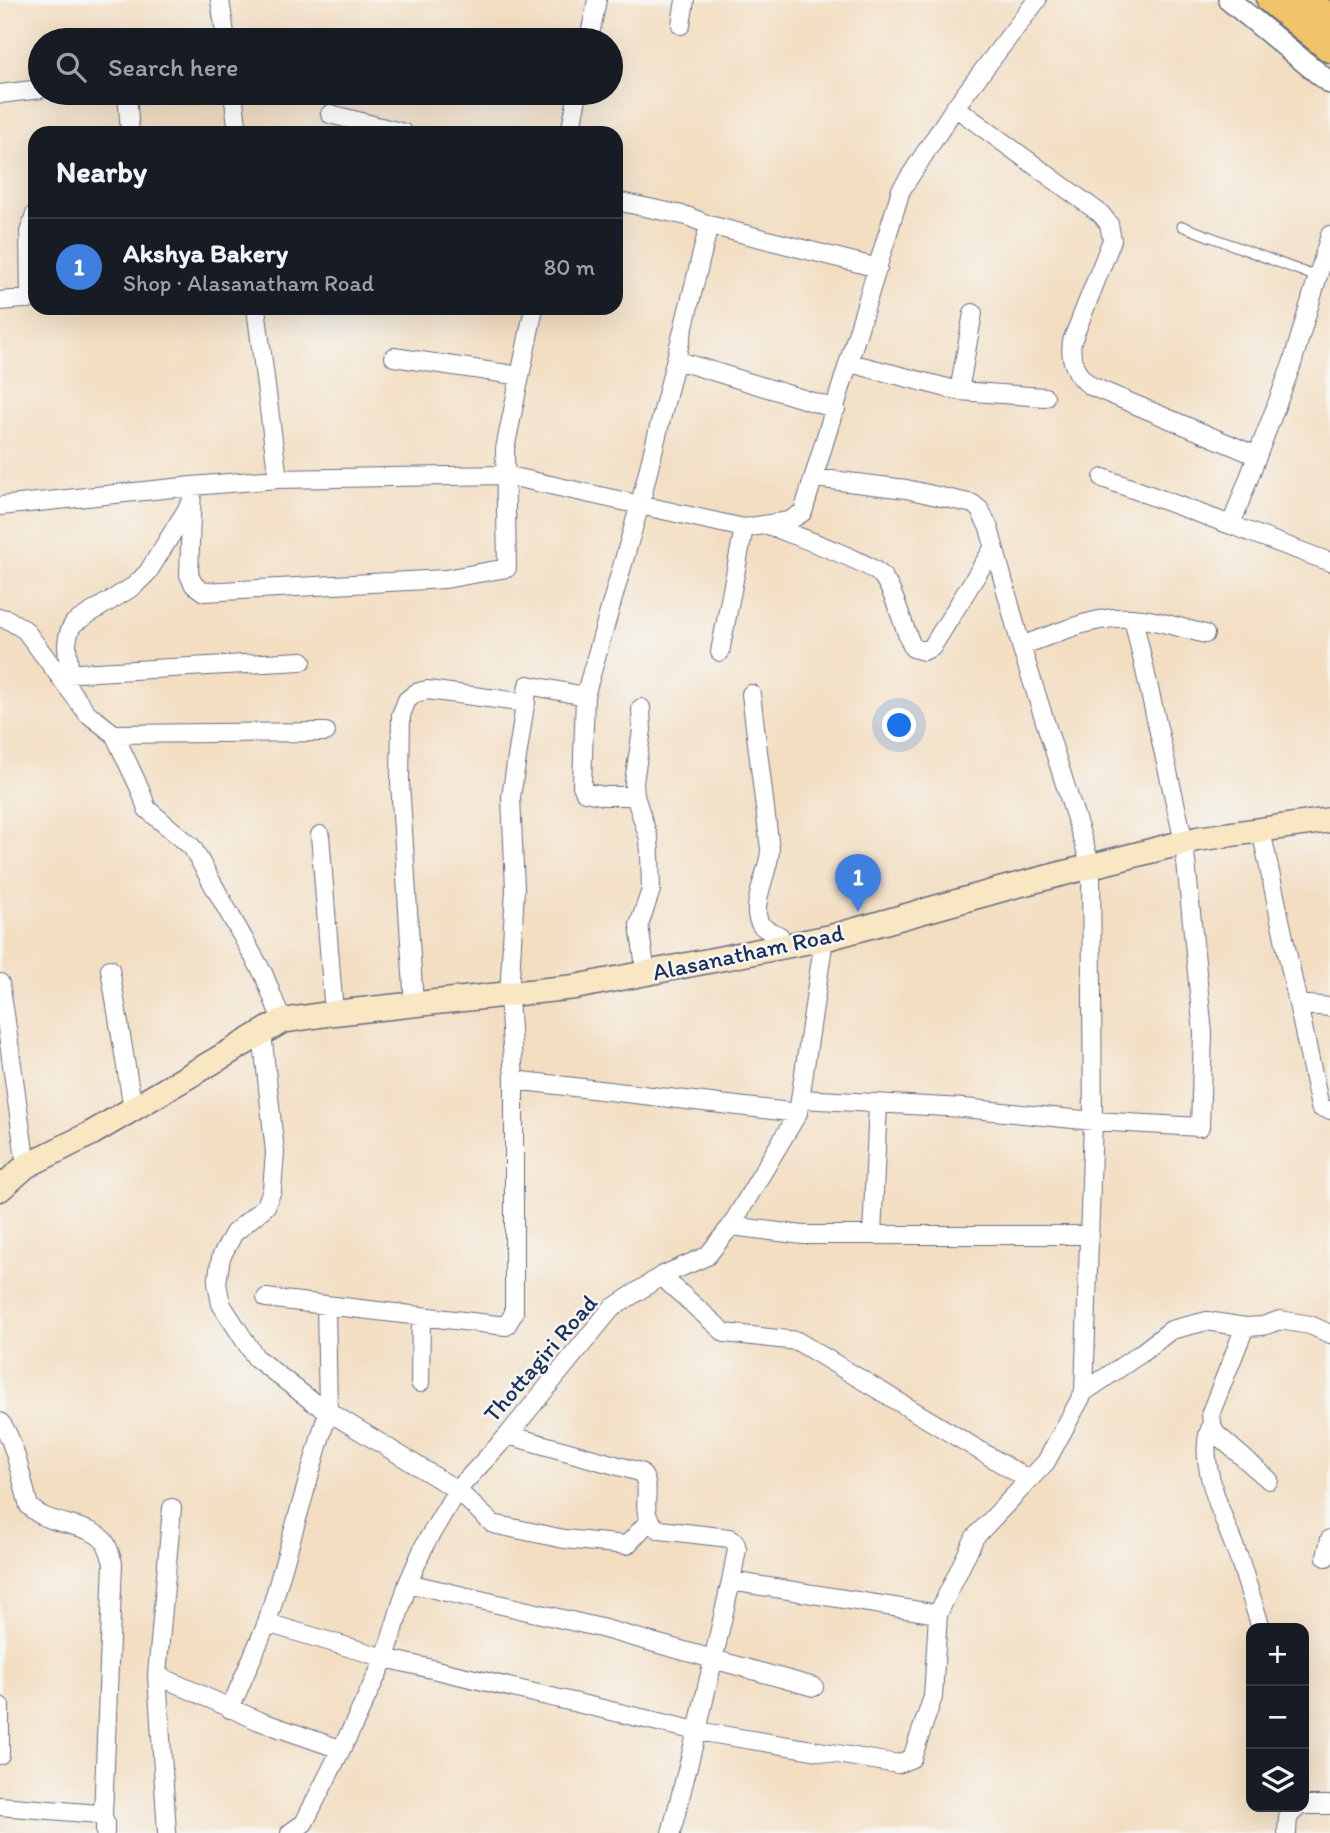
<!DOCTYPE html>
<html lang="en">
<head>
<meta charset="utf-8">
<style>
	:root { --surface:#171b24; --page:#20242c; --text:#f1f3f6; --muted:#9ea1a6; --line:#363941; --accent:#1f6fb2 }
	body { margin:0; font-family:Itim,sans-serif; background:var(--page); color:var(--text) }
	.controls { position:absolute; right:21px; bottom:21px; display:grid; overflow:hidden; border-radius:14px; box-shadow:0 7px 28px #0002 }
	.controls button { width:63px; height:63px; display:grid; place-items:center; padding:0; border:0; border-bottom:2px solid var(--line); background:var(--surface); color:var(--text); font:35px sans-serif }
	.you { position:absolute; left:900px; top:726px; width:24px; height:24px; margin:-18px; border:5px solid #fff; border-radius:50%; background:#1a73e8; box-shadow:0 0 0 10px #1a73e833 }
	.badge { display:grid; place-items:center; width:46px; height:46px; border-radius:50%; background:var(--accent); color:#fff; font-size:23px; font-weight:700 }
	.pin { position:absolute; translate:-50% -58px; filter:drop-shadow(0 2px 4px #0008) }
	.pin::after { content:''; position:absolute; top:37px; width:24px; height:21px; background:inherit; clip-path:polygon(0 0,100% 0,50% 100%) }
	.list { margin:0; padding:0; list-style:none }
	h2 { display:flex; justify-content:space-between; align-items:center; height:91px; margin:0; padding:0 28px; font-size:30px }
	h2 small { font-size:23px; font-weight:400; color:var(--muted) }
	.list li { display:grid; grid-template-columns:46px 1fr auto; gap:21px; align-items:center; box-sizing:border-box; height:98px; padding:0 28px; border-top:2px solid var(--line) }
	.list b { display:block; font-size:26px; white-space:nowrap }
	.list p { margin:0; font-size:23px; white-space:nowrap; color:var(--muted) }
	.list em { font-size:23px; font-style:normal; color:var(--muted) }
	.icon { flex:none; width:38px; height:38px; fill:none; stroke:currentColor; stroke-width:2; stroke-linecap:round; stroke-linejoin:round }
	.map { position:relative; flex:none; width:1330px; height:1833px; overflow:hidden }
	.search { position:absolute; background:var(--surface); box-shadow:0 7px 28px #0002; left:28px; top:28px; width:595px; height:77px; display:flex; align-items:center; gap:18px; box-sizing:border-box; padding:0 24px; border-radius:38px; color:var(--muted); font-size:26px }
	.panel { position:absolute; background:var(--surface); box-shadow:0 7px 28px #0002; left:28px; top:126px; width:595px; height:189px; border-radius:21px }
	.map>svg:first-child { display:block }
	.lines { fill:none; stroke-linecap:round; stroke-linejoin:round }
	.service-casing { stroke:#676c81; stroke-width:11 }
	.minor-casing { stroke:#676c81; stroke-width:20 }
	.tertiary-casing { stroke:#676c81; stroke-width:24 }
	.secondary-casing { stroke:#676c81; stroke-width:27 }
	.trunk-casing { stroke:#676c81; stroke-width:31 }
	.service { stroke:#fff; stroke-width:9 }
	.minor { stroke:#fff; stroke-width:18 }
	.tertiary { stroke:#fff; stroke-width:21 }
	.secondary { stroke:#f9e7c3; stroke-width:24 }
	.trunk { stroke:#f1c36a; stroke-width:28 }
	.labels { text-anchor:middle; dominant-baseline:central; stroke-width:5; stroke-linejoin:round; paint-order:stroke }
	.street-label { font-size:24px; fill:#1b2f5e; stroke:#f6f6f2 }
</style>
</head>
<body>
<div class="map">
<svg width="1330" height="1833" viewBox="0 0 1330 1833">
	<rect width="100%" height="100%" fill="#f6f6f2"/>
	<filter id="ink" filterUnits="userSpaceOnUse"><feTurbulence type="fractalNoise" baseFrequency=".0143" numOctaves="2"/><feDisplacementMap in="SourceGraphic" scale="14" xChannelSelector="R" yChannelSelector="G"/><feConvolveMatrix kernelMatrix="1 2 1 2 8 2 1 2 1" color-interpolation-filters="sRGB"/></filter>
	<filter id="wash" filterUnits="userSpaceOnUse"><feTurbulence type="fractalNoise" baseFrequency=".00686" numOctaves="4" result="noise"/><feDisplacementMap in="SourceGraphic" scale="28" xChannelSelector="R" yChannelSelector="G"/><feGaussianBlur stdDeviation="1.57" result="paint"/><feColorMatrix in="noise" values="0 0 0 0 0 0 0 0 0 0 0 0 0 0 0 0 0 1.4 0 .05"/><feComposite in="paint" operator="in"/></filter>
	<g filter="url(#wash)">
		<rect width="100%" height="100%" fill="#f3dec2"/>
	</g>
	<g filter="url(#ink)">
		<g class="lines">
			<!-- service casing -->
			<g class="service-casing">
				<path id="service" d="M1182,226L1317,277"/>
			</g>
			<!-- minor casing -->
			<g class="minor-casing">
				<path id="minor" d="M220,0L226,40
					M681,25L685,0
					M589,40L597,0
					M127,93L130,133
					M233,93L238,133
					M0,94L40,89
					M955,107L1101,214L1109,224L1112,240L1072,341C1069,359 1076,376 1091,386L1257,456
					M330,114L404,133
					M570,133L578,93
					M709,225L878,268
					M1330,235L1292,364L1231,525L1330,562
					M30,299L29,232L35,214
					M0,301L35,298
					M256,308L278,479L192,486L189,575L194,585L204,592L445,579L507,568L505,449L534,308
					M394,357L520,376
					M676,360L836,409
					M850,363L959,391L1045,397
					M959,391L973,313
					M815,478L906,489L973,504L980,510L989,528L1021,646L1091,866L1093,1121L1084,1392
					M1103,478L1231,525
					M278,479L505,475L744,528L789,521L803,512L901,190L955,107L1037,0
					M0,506L192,486
					M768,525C790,534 872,562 883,577C897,597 902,625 913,648L923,651L932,647L994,547
					M0,618L7,619L25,630L87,713L114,734L140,789L147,809L192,847L264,975L282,1021
					M1021,646C1056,634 1093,615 1131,618C1155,619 1181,628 1205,634
					M720,652L744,528
					M70,673C68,656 63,638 74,623L134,586L148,572L189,506
					M59,674L302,661
					M751,694L770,849C770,870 748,908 761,925C765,930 774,933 780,936L783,946
					M585,696L582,786L585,792L604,796H635
					M641,708L642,730L634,782L635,796L649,839L650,855L651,890L639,925L646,974
					M114,734L326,732
					M1261,830L1320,1107L1330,1110
					M320,835L334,1013
					M110,969L133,1109
					M0,983L5,1014
					M1298,1004L1330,1007
					M414,1005L400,783L401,715L407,700L416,693L427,690L526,703
					M0,1012L5,1014L26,1166
					M262,1033L275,1152L272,1190L266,1206L234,1233L221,1257L217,1283L221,1304L256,1358L313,1402L457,1490L493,1524L564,1539L627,1545L650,1520
					M514,1080L798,1113
					M801,1099L964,1108L1093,1121L1200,1127L1203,1033L1184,842L1133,618
					M731,1226L803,1235H1090
					M872,1235L878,1104
					M661,1276L725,1333L797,1341L1029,1480
					M266,1298L506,1326L514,1313V1080L509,996L515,889L511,797L528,685L585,696L640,504L709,225L687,216L616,201
					M1245,1327L1211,1412L1212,1425L1215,1433L1269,1480
					M420,1383L421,1317
					M0,1422C14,1436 23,1486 29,1506C48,1527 90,1522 105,1542C109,1548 111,1557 113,1563L103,1816
					M1212,1425C1193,1458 1228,1527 1240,1561C1247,1583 1254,1606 1261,1628
					M508,1435L640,1472C657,1489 633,1514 660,1530L729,1538L735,1542L737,1549L731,1581
					M1326,1557L1330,1539
					M408,1583L601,1628L814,1687
					M938,1614L731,1581L697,1731L898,1764L912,1758L933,1697L938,1614L975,1537L1046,1462L1084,1392L1140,1354L1171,1330L1207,1321L1245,1327L1263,1326L1280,1320L1310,1325L1330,1334
					M267,1623L385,1658L697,1731L671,1833
					M157,1675L259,1721L340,1749
					M0,1706V1755
					M230,1709L267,1623L328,1411L326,1306
					M1304,1805H1330
					M0,1806L99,1814L105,1822V1833
					M167,1833L157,1675L172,1508
					M290,1833L304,1823L351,1730L385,1658L408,1583L425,1544L457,1490L508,1435L611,1309L661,1276L707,1256L731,1226L764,1170L798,1113L824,939
					M1287,1833L1288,1817L1298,1807"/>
			</g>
			<!-- tertiary casing -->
			<g class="tertiary-casing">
				<path id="tertiary" d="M1229,0L1330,83"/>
			</g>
			<!-- secondary casing -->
			<g class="secondary-casing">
				<path id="secondary" d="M0,1189L26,1166L92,1133L282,1021L334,1013L575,987L831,937L1010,887L1197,839L1330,820"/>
			</g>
			<!-- trunk casing -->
			<g class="trunk-casing">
				<path id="trunk" d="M1271,0L1330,48
					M1306,0L1330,19"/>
			</g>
			<!-- service -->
			<use href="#service" class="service"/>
			<!-- minor -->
			<use href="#minor" class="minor"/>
			<!-- tertiary -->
			<use href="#tertiary" class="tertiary"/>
			<!-- secondary -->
			<use href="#secondary" class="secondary"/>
			<!-- trunk -->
			<use href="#trunk" class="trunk"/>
		</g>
	</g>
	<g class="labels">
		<!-- street labels -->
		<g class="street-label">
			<text transform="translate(748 952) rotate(-12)">Alasanatham Road</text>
			<text transform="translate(540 1358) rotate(-49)">Thottagiri Road</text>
		</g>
	</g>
</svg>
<div class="controls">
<button>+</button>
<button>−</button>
<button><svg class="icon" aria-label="layers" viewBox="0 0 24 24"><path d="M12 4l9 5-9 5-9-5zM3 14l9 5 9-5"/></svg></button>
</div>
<div class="you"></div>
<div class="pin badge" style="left:858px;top:912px;background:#3f7fe0">1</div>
<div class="search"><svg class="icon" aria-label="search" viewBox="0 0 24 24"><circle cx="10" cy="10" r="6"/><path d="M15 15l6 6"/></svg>Search here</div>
<section class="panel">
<h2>Nearby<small></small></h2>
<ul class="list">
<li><span class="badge" style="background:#3f7fe0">1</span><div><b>Akshya Bakery</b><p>Shop · Alasanatham Road</p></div><em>80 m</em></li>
</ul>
</section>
</div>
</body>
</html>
